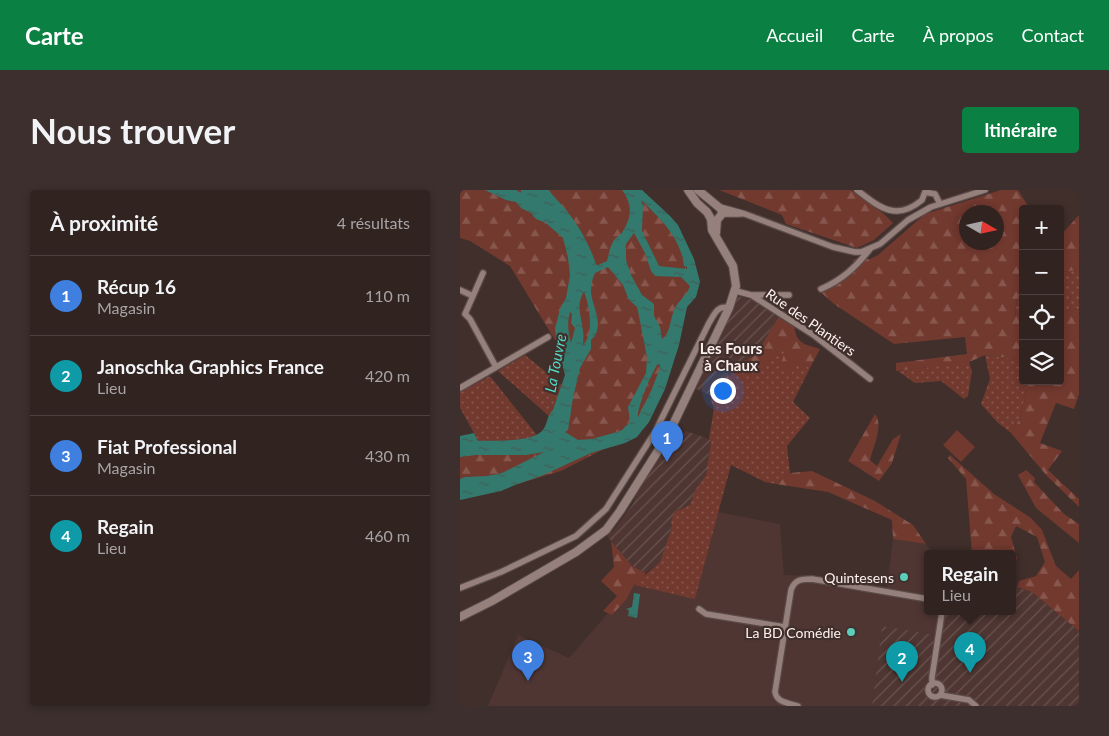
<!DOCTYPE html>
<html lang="fr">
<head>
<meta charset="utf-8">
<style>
	:root { --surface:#302320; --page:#3c2f2d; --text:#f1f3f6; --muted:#a8a4a5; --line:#4b403e; --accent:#0b8043 }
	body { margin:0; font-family:Lato,sans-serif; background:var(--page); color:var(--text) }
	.controls { position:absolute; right:15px; top:15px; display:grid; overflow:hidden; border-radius:5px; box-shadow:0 2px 8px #0003 }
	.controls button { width:45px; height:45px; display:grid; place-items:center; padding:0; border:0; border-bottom:1px solid var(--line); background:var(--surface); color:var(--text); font:25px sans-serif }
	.compass { position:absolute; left:499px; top:15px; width:45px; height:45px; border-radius:50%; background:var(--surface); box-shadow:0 2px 8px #0003; rotate:99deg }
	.you { position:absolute; left:262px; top:200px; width:18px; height:18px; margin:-12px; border:4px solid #fff; border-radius:50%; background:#1a73e8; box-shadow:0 0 0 8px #1a73e833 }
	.badge { display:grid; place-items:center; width:32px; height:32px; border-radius:50%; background:var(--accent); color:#fff; font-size:16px; font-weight:700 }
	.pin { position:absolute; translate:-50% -41px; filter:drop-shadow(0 1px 2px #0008) }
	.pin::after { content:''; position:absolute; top:26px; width:18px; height:15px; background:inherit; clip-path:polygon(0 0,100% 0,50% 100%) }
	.popup { position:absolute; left:464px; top:360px; width:92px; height:65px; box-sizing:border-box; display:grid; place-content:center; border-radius:5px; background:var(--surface); filter:drop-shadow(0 1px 4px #0005); font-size:16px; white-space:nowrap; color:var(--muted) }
	.popup b { font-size:19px; color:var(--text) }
	.popup::after { content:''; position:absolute; left:50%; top:100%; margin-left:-10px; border:10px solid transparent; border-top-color:var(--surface) }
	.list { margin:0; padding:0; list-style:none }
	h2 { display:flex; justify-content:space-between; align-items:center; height:65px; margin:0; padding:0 20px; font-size:21px }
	h2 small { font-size:16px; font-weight:400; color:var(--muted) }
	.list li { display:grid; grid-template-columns:32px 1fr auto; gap:15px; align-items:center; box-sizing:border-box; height:80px; padding:0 20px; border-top:1px solid var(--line) }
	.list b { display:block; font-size:19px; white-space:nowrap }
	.list p { margin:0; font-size:16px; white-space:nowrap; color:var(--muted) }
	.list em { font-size:16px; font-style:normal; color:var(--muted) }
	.icon { flex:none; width:28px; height:28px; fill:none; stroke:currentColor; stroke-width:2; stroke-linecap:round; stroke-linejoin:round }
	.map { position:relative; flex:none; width:619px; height:516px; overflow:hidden; border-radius:5px }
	header { display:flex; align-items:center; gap:30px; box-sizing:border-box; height:70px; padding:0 25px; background:var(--accent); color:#fff }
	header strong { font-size:24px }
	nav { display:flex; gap:28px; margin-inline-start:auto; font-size:18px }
	.intro { display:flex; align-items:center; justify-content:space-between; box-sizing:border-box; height:120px; padding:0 30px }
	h1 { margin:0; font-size:35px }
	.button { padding:12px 22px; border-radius:5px; background:var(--accent); color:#fff; font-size:18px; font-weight:700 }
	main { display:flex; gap:30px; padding:0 30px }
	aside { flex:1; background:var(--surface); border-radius:5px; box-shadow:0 2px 8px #0003 }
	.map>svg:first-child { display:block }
	.built { fill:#4f3632 }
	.industrial { fill:url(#industrial-furrows) }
	.grass { fill:url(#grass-dots) }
	.forest { fill:url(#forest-firs); fill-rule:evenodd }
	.pitch { fill:#72392f }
	.water { fill:url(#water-ripples); fill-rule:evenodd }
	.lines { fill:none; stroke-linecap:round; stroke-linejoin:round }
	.street-casing { stroke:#5a4b49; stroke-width:8 }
	.secondary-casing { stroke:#5a4b49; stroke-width:10 }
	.street { stroke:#95807c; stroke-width:5.5 }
	.secondary { stroke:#95807c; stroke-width:8 }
	.poi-dot { fill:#5bcebb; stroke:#402f2b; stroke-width:2 }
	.labels { text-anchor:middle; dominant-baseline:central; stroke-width:4.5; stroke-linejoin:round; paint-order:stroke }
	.street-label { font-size:14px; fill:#fdf1ef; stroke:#402f2b }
	.poi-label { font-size:14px; fill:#fdf1ef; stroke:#402f2b; text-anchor:end }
	.neighbourhood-label { font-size:15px; font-weight:bold; fill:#fdf1ef; stroke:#402f2b }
	.water-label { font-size:15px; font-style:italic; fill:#52d9c5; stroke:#402f2b }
</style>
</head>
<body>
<header>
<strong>Carte</strong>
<nav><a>Accueil</a><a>Carte</a><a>À propos</a><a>Contact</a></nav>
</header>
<div class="intro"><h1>Nous trouver</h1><a class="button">Itinéraire</a></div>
<main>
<aside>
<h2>À proximité<small>4 résultats</small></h2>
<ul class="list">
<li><span class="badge" style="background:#3f7fe0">1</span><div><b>Récup 16</b><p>Magasin</p></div><em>110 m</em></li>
<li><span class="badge" style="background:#0f9aa8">2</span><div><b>Janoschka Graphics France</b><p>Lieu</p></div><em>420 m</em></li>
<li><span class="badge" style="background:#3f7fe0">3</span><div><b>Fiat Professional</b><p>Magasin</p></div><em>430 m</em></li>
<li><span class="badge" style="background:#0f9aa8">4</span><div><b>Regain</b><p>Lieu</p></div><em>460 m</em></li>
</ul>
</aside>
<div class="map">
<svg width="619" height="516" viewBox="0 0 619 516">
	<defs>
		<pattern id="industrial-furrows" width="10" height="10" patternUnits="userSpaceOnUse" patternTransform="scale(1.25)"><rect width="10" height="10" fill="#4f3632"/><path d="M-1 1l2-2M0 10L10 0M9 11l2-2" fill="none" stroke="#695450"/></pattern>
		<pattern id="grass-dots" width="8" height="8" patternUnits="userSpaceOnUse" patternTransform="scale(1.25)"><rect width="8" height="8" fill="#72392f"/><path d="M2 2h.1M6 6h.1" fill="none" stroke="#87564d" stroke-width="1.8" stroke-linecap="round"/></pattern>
		<pattern id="forest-firs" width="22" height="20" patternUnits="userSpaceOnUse" patternTransform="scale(1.25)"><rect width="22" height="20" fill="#72392f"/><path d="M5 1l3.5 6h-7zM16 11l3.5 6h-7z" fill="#87564d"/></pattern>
		<pattern id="water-ripples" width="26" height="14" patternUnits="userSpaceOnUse" patternTransform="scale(1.25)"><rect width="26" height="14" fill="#33796d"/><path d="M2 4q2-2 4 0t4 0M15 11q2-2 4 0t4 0" fill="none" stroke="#415e59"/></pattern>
	</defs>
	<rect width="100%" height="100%" fill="#402f2b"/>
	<!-- built -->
	<path class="built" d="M258,322L320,334L324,385L353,386L427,397L433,349L466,354L473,364H468V422H486L483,446L422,437L412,516H28L58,445L109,468L148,423L152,425L166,410L174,395L235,408Z"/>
	<!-- industrial -->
	<path class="industrial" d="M277,106L300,112L319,126L296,165L278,173L270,186L265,184L252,206L234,198Z
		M214,239L223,244L226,241L249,249L251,252L248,269V278L243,291L236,299L230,315L217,320L211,332L212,337L205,360L200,372L186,383L172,376L146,345L151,340L153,341L175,311L174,308Z
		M553,396L572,402L619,441V516H412L422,436L482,446L486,422H552Z"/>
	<!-- grass -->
	<path class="grass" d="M619,80V119L600,122V82Z
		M563,101V126L555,127L557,108Z
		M328,153L337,172L350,178L333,212L350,228L327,256L330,283L316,294L305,292L271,275L235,409L174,395L200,372L212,338L211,332L214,322L230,315L236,299L246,285L251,252L249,249L254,218L251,211L252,206L266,184L270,186L278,173L285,170L297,175L316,159Z
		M65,165L102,195L91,228L38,181Z
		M525,165L558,169L563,173V191H569L560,228L551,243L537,232L521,214L530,189Z
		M509,172L512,181L508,206L504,209L481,191L455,193L438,181Z
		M30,186L80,249L17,258L14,243L0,218V202Z"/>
	<!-- forest -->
	<path class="forest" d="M0,0H176L216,44L232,97L210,170L173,244L101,281L24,304L0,309V262L80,249L91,228L106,185L98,155L50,76L10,51L0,48Z
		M259,0H391L424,24L433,33L414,50L397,58L326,34L322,25Z
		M541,0H558L568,16L575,19H563V101L557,108L555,126H563V173L558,169L525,165L507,173L436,181V173L507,164L505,147L434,154L374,114L356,98C372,92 389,86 394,69H410L418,65L465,24ZM507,22H536V52H507Z
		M619,25V80L600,82V46Z
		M619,119V204L614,219L596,213L580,253L602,261L588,280L619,309V317L587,286L551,243L560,228L569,191H600V122Z
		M319,126L334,135C336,154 344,154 360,159L350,178L337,173L330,187L319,178L328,154L316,159L308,174L297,175L286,170L296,165Z
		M415,224C424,235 413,257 410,270L417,276L433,249L441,244L432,273L419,291L388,271Z
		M490,265L534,304L571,328L582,340L596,376L611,389L619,380V441L572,402L557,397L559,391L576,386L585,372L577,347L556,336L551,347L557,368L553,376L552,364H512L506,289L488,268Z
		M566,280L575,288L574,292L604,324L619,334V353L576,318L558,285Z
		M352,281L415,311L453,335L466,354L433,349L432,330L368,302L316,294L330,283Z
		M151,351L172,376L186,383L183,388L174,395L166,410L152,425L143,421L157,406L141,391L154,377Z"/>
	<!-- pitch -->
	<path class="pitch" d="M497,240L515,257L501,272L483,255Z"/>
	<!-- water -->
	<path class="water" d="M25,0H56L61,3V0H89C94,8 102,14 107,21C120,38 129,54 136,74L138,75L147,71C149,65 149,58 153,52C154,48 158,47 161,44C172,29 173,14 162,0H182L210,26L218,35L234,69L240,92L236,107L227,117L219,155L205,199L189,232L177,247L165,253L131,263L81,286L55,295L41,301L0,310V289L5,287L27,286L42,283L84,262L66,265H16L0,267V246L14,243L17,250L19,251C35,250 70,253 82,241C88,235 86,226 93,220L105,185L97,155L95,139L100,119L106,108L110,85L108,68L103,48L86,33L76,29L71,23L61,18L56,12L46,10ZM181,10C200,28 221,48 224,76L227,77V79L199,76L182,41L183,15ZM174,43L185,63L191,81L195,86L221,87L230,96C227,106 216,112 213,123C210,132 210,143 202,149L200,137L194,126V114L182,105L171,85L166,70V54ZM148,77L163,95L169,110L177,117L178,121L187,167L186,183L168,217L170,232L162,240L157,242L132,249L118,250L105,242L108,240L113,208L120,178L131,159V150C146,137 132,116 131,102C131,95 132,89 135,83ZM124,102C130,116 134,145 123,155C123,150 124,146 123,141C122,128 115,114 124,102ZM110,122L112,124L111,133L115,138L111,153C108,142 107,133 110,122ZM198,174L200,175V178L191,201L178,227C176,220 193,179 198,174Z
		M174,403L180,404L177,428L168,426L169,420L166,419L172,417Z"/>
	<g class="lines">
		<!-- street casing -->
		<g class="street-casing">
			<path id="street" d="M397,0C419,17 436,32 462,10L465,2L475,4L480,14
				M260,17L285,24L373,57L395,62H401L420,54L448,30L471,17L525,0
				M262,24H280
				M361,99C382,90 396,77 410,59
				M0,100L13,106L5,124L10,129L36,177
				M276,101L291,105L355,146L410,189
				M291,105H329
				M13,106L23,83
				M0,198L88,147
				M0,398L41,382L116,346L146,319L195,242L249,133C254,125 258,114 269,118
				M239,419L246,424L325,437
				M468 500a7 7 0 1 1 14 0a7 7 0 1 1-14 0Z
				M472,495V487L482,422
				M480,505L509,510L516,516
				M338,516C329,513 317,513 315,502L331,400C335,389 342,389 352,389L468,409"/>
		</g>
		<!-- secondary casing -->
		<g class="secondary-casing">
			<path id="secondary" d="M238,0L261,19L262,24L257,30L256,43
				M0,427L32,411L116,362L146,340L160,321L208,245L269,118L276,96L273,76L252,40L251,29L247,22L237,13L228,0"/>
		</g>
		<!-- street -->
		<use href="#street" class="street"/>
		<!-- secondary -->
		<use href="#secondary" class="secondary"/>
	</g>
	<!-- markers -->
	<g class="poi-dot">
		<circle cx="444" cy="387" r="5"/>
		<circle cx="391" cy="442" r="5"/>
	</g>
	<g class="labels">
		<!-- street labels -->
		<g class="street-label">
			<text transform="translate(351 132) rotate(35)">Rue des Plantiers</text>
		</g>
		<!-- poi labels -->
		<g class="poi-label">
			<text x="434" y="387">Quintesens</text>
			<text x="381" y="442">La BD Comédie</text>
		</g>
		<!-- neighbourhood labels -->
		<g class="neighbourhood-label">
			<text x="271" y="158">Les Fours<tspan x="271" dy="17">à Chaux</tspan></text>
		</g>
		<!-- water labels -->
		<g class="water-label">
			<text transform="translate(95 173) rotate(-79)">La Touvre</text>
		</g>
	</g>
</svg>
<div class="controls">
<button>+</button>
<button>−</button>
<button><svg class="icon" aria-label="locate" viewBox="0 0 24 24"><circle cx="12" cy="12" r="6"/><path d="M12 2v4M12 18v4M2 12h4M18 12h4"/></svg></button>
<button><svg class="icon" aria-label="layers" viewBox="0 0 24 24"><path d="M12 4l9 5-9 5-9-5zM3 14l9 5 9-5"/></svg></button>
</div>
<svg class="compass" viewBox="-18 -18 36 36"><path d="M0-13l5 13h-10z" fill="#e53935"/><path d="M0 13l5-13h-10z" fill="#a8a4a5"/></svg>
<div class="you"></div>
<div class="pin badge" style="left:207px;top:272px;background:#3f7fe0">1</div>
<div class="pin badge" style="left:442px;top:492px;background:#0f9aa8">2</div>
<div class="pin badge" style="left:68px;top:491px;background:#3f7fe0">3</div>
<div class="pin badge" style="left:510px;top:483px;background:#0f9aa8">4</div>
<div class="popup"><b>Regain</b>Lieu</div>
</div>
</main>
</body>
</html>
